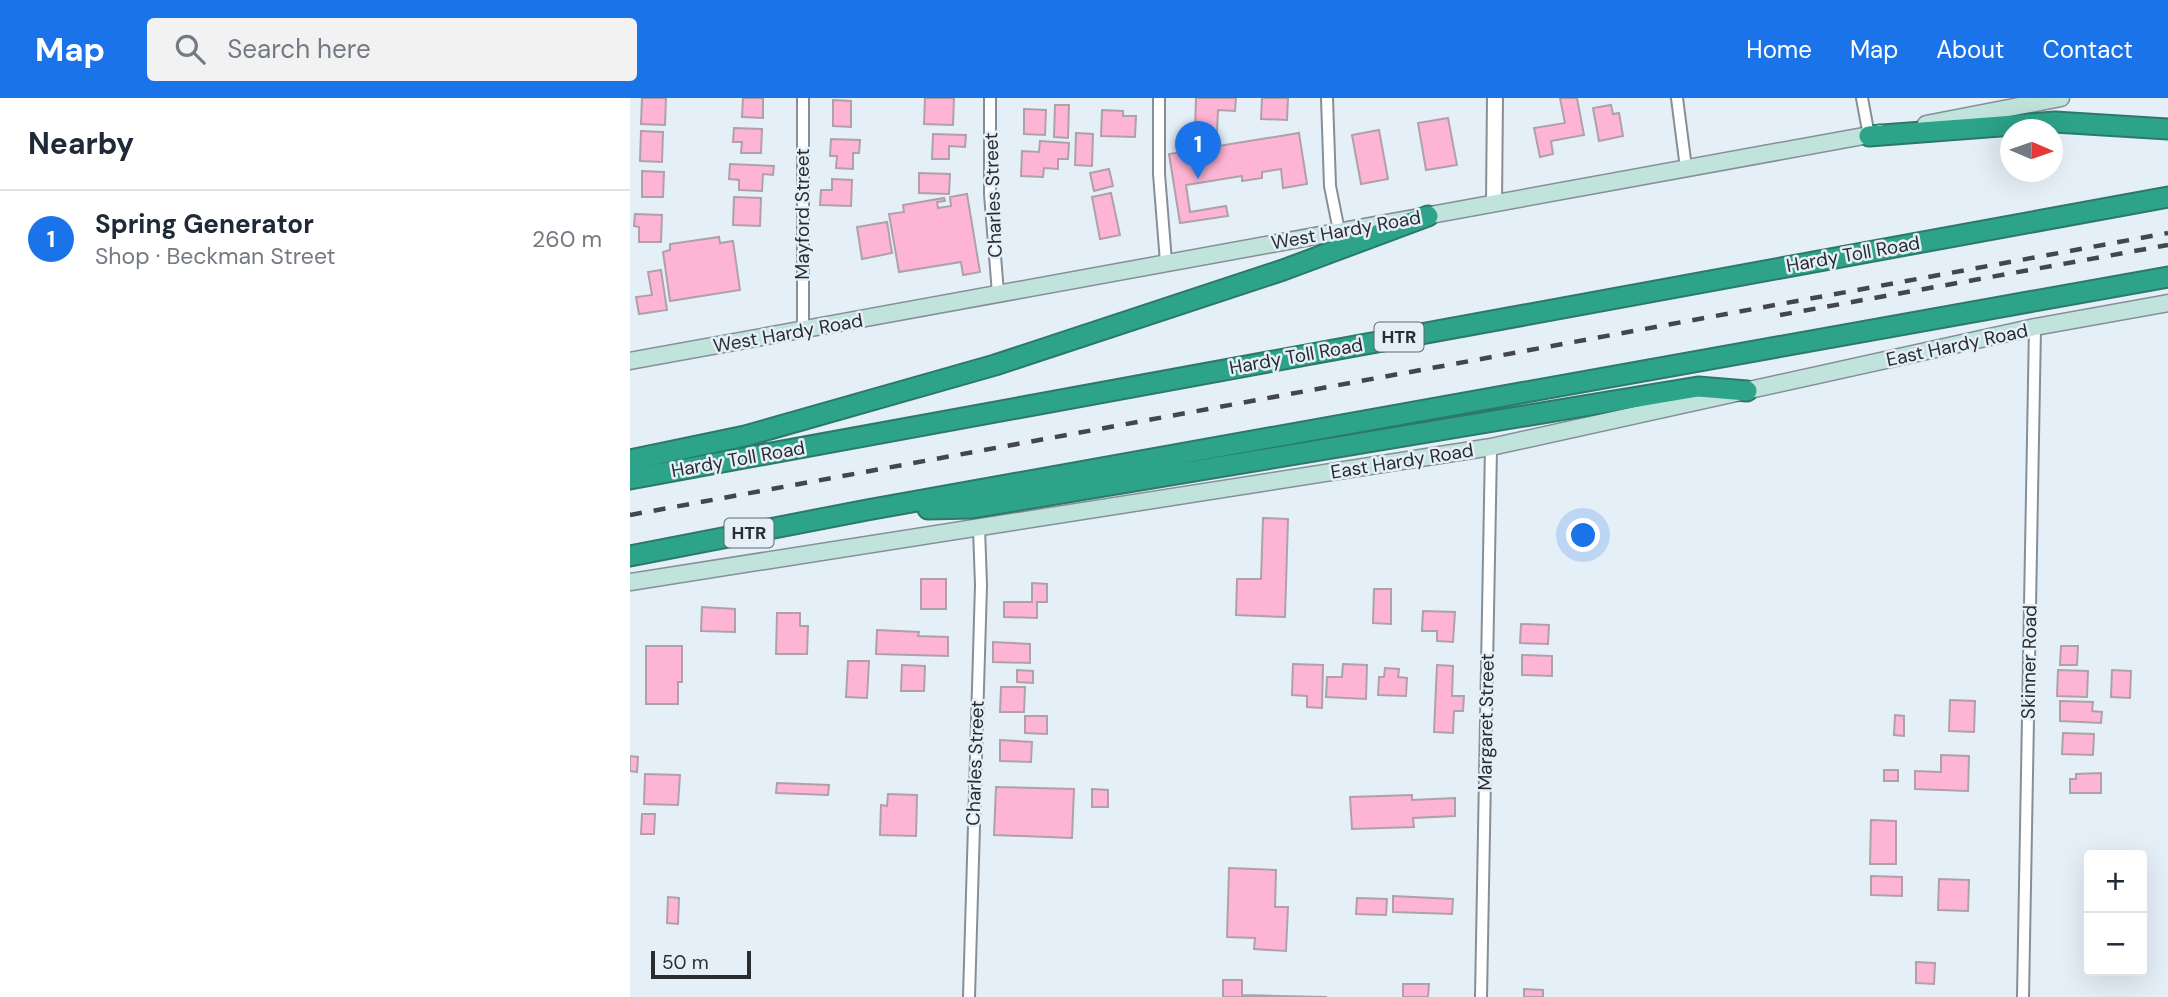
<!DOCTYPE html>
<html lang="en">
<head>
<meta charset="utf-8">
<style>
	:root { --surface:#fff; --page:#f2f2f3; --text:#1f2937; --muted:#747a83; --line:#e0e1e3; --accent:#1a73e8 }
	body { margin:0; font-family:"DM Sans",sans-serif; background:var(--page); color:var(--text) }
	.controls { position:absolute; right:21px; bottom:21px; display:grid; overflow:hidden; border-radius:7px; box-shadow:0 7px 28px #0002 }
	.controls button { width:63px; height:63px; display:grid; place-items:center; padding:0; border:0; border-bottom:2px solid var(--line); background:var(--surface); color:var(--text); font:35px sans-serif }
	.compass { position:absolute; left:1370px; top:21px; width:63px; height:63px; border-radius:50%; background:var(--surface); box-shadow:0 7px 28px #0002; rotate:92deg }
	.scale { position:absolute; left:21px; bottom:18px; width:100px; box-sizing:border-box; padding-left:7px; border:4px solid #292c30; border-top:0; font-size:19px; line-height:24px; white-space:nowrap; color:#292c30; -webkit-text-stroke:5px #e5eff8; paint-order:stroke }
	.you { position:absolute; left:954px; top:438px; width:24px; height:24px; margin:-18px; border:5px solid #fff; border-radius:50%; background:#1a73e8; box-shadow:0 0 0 10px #1a73e833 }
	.badge { display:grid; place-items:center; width:46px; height:46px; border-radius:50%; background:var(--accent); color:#fff; font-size:23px; font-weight:700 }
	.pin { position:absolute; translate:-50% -58px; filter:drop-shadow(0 2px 4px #0008) }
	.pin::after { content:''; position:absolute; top:37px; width:24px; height:21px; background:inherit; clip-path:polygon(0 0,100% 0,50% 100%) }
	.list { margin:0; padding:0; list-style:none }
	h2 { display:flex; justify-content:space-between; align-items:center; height:91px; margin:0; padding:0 28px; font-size:30px }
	h2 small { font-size:23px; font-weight:400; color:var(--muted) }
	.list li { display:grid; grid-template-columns:46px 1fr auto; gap:21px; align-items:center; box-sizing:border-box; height:98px; padding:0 28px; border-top:2px solid var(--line) }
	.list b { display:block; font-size:26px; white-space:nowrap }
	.list p { margin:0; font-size:23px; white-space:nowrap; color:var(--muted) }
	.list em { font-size:23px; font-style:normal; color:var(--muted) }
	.icon { flex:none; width:38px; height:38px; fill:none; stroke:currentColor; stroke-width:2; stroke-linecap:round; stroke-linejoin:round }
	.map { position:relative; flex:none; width:1538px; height:899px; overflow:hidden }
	header { display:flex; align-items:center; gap:42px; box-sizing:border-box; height:98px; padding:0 35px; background:var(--accent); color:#fff }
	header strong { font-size:33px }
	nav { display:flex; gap:38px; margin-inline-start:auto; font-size:24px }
	.search { width:490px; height:63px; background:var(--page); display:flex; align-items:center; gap:18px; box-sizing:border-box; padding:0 24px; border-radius:7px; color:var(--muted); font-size:26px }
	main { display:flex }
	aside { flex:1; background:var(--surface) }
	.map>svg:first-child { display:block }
	.building { fill:#feb4d5; stroke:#afa2a7; stroke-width:2 }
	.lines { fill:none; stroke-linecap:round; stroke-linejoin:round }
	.minor-casing { stroke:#868f98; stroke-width:14 }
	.tertiary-casing { stroke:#868f98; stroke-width:18 }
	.secondary-casing { stroke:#868f98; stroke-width:19 }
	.motorway-casing { stroke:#2c796a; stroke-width:23 }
	.minor { stroke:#fff; stroke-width:10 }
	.tertiary { stroke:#fff; stroke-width:14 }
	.secondary { stroke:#c0e3dc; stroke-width:16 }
	.motorway { stroke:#2da38a; stroke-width:19 }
	.rail { stroke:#43474b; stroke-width:4.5; stroke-dasharray:12 12; stroke-linecap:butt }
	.labels { text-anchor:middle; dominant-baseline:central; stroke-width:5; stroke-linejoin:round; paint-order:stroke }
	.shield { fill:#e5eff8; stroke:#61666c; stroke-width:2 }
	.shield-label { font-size:18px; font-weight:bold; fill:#292c30 }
	.street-label { font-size:19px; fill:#292c30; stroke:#e5eff8 }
</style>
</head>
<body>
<header>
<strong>Map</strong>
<div class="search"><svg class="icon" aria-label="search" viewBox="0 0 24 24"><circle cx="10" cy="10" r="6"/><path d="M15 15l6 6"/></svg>Search here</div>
<nav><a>Home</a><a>Map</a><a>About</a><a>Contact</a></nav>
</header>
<main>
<aside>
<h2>Nearby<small></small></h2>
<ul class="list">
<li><span class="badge">1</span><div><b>Spring Generator</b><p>Shop · Beckman Street</p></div><em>260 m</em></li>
</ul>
</aside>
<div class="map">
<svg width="1538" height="899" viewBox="0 0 1538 899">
	<rect width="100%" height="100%" fill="#e5eff8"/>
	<!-- building -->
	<path class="building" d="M12,0H36L35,27L11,26Z
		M113,0H133V20L112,19Z
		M295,0H324L323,27L294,26Z
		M566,0H606L605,13L588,12L587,34L565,33Z
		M632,0H658L657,22L631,21Z
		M930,0H947L954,37L921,43L923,56L910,59L904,30L935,25Z
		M203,2L221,3V29L203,28Z
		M425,7H439L438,40L424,39Z
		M981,7L983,16L989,15L993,38L969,43L963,10Z
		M394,11L416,12L415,37L394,36Z
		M472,12L493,13V18H506L505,39L471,38Z
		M818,20L827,67L796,72L788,25Z
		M104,30L132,31L131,55H111L112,44H103Z
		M749,32L758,81L731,86L722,37Z
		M11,33L33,34L32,64L10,63Z
		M446,35L463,36L462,68L445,67Z
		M669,35L677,86L653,90L651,71L632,74V80L612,83V78L556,87L560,114L596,108L598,118L550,125L539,56Z
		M303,36L336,37L335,49L319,48V61H302Z
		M201,41L230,42L229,55H223V71L206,70L207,58H200Z
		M410,43L439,45L438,61H428V71L414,70L413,79L391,78L392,53L409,54Z
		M100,66L144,68L143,77L133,76L132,93L109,92V82L99,81Z
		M479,71L483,88L464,93L460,75Z
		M12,73L34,74L33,99H12Z
		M289,75L320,76L319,96L289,95Z
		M202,81L222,82L221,108L190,107L191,92H202Z
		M481,95L490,137L470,141L462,99Z
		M337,96L350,174L333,177L331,164L269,174L259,116L274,114L273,107L314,100L315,103L307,104L308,110L321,108L320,99Z
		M104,99L131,100L130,128L103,127Z
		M5,116L32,117L31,144H9V129L4,128Z
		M257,124L262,155L232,161L227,129Z
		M89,139L90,145L103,143L110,192L40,203L33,154L40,152V146Z
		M31,172L37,212L9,216L6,199L22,197L18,174Z
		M633,420L658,421L655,519L606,517L607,481H631Z
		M291,481H316V511H291Z
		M402,485L417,486V504H407V520L374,519V504H402Z
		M744,491H761V526L743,525Z
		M72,509L105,511V534L71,533Z
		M793,513L825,514L823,544L807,543V533H792Z
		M147,515H170V528H178L177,556H146Z
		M891,526L919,527L918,546L890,545Z
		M247,532L289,534L288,538L318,539V558L246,556Z
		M363,544L400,546V565L363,564Z
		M16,548H52V584H48V606H16Z
		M1431,548H1448L1447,567H1430Z
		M892,557L922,558V578L892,577Z
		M218,563H239L237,600L216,599Z
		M663,566L693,567L692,610L677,609V598L662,597Z
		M713,566L737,567L736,601L696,599L697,579H712Z
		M272,567L295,568L294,593H271Z
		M807,567L823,568L822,598H834L833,613H824L823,635L804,634Z
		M755,570L769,571L768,579L777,580L776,598L748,597L749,579H754Z
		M387,572L403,573V585L387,584Z
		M1428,572L1458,573L1457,599L1427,598Z
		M1482,572L1501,573L1500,600L1481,599Z
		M371,589H395L394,614H370Z
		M1320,602L1345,603L1344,634L1319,633Z
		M1430,603L1463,604L1462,613L1472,614L1471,625L1430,623Z
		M1265,617L1274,618V638L1264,637Z
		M395,618H417V636L395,635Z
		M1433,635L1464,636L1463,657L1432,656Z
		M370,642L402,644L401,664L370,663Z
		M1311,657L1339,658L1338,693L1285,691V673L1311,674Z
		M0,658L8,659L7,674L0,673Z
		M1254,672H1268V683H1254Z
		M1471,675V695H1440V681H1446V676Z
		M15,676L50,677L48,707L14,706Z
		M147,685L199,687L198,697L146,695Z
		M366,689L444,691L442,740L364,737Z
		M462,691L478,692V709H462Z
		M258,696L287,697L286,738L250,737L251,707L257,708Z
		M782,697V702L825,700V718L783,720L784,729L722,731L720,699Z
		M12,716H25L24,736H11Z
		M1241,722L1266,723V766H1240Z
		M599,770L646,772L645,809H658L656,853L624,851L625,840L597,839Z
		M1241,778L1272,779V798L1241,797Z
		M1309,781L1339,782L1338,813L1308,812Z
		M763,798L823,801L822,816L763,814Z
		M38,799L49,800L48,826L37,825Z
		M727,800L757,801L756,817L726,816Z
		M1286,864L1305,865L1304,886L1286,885Z
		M593,882H612V897L697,899H593Z
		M773,886H799L798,899H773Z
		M894,891L913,892V899H894Z"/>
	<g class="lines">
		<!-- minor casing -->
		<g class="minor-casing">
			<path id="minor" d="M173,0V233
				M360,0V96L368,195
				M529,0V76L536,164
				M697,0L700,88L709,133
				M1047,0L1056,70
				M1232,0L1239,38
				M339,899L351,487L349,430
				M851,899L861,349
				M1393,899L1405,229"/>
		</g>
		<!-- tertiary casing -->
		<g class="tertiary-casing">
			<path id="tertiary" d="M864,105L865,0"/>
		</g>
		<!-- secondary casing -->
		<g class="secondary-casing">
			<path id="secondary" d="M1296,26L1431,0
				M0,263L1250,35
				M0,484L861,349L1405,229L1538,205"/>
		</g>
		<!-- motorway casing -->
		<g class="motorway-casing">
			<path id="motorway" d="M1239,38L1425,24L1538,31
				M0,362L115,338L365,267L653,172L798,118
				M0,381L1538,99
				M298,411L342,410L1068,289L1117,293
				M0,458L237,412L1538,179"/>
		</g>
		<!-- minor -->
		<use href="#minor" class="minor"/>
		<!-- tertiary -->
		<use href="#tertiary" class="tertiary"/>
		<!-- secondary -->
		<use href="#secondary" class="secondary"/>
		<!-- motorway -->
		<use href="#motorway" class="motorway"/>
		<!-- rail -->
		<path class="rail" d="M1150,217L1538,147
			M0,417L1538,135"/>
	</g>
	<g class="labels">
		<!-- shield labels -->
		<g class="shield">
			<rect x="744.5" y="224.5" width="49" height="29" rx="5"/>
			<rect x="94.5" y="420.5" width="49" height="29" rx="5"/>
		</g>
		<g class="shield-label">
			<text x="769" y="239">HTR</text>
			<text x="119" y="435">HTR</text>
		</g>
		<!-- street labels -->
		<g class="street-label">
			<text transform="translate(363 97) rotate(-92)">Charles Street</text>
			<text transform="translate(172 116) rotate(-90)">Mayford Street</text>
			<text transform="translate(716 132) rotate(-10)">West Hardy Road</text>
			<text transform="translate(1223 156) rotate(-10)">Hardy Toll Road</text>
			<text transform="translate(158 235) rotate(-10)">West Hardy Road</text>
			<text transform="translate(1327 247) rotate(-12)">East Hardy Road</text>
			<text transform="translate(666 258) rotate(-10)">Hardy Toll Road</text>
			<text transform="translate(108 361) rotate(-10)">Hardy Toll Road</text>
			<text transform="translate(772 363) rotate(-9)">East Hardy Road</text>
			<text transform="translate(1399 564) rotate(-89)">Skinner Road</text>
			<text transform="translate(856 624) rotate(-89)">Margaret Street</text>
			<text transform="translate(345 665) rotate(-88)">Charles Street</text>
		</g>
	</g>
</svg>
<div class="controls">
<button>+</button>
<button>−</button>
</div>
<svg class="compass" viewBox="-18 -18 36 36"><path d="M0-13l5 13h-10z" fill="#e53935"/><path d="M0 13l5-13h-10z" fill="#747a83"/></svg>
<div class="scale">50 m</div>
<div class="you"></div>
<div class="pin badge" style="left:568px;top:81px">1</div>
</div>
</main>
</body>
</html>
